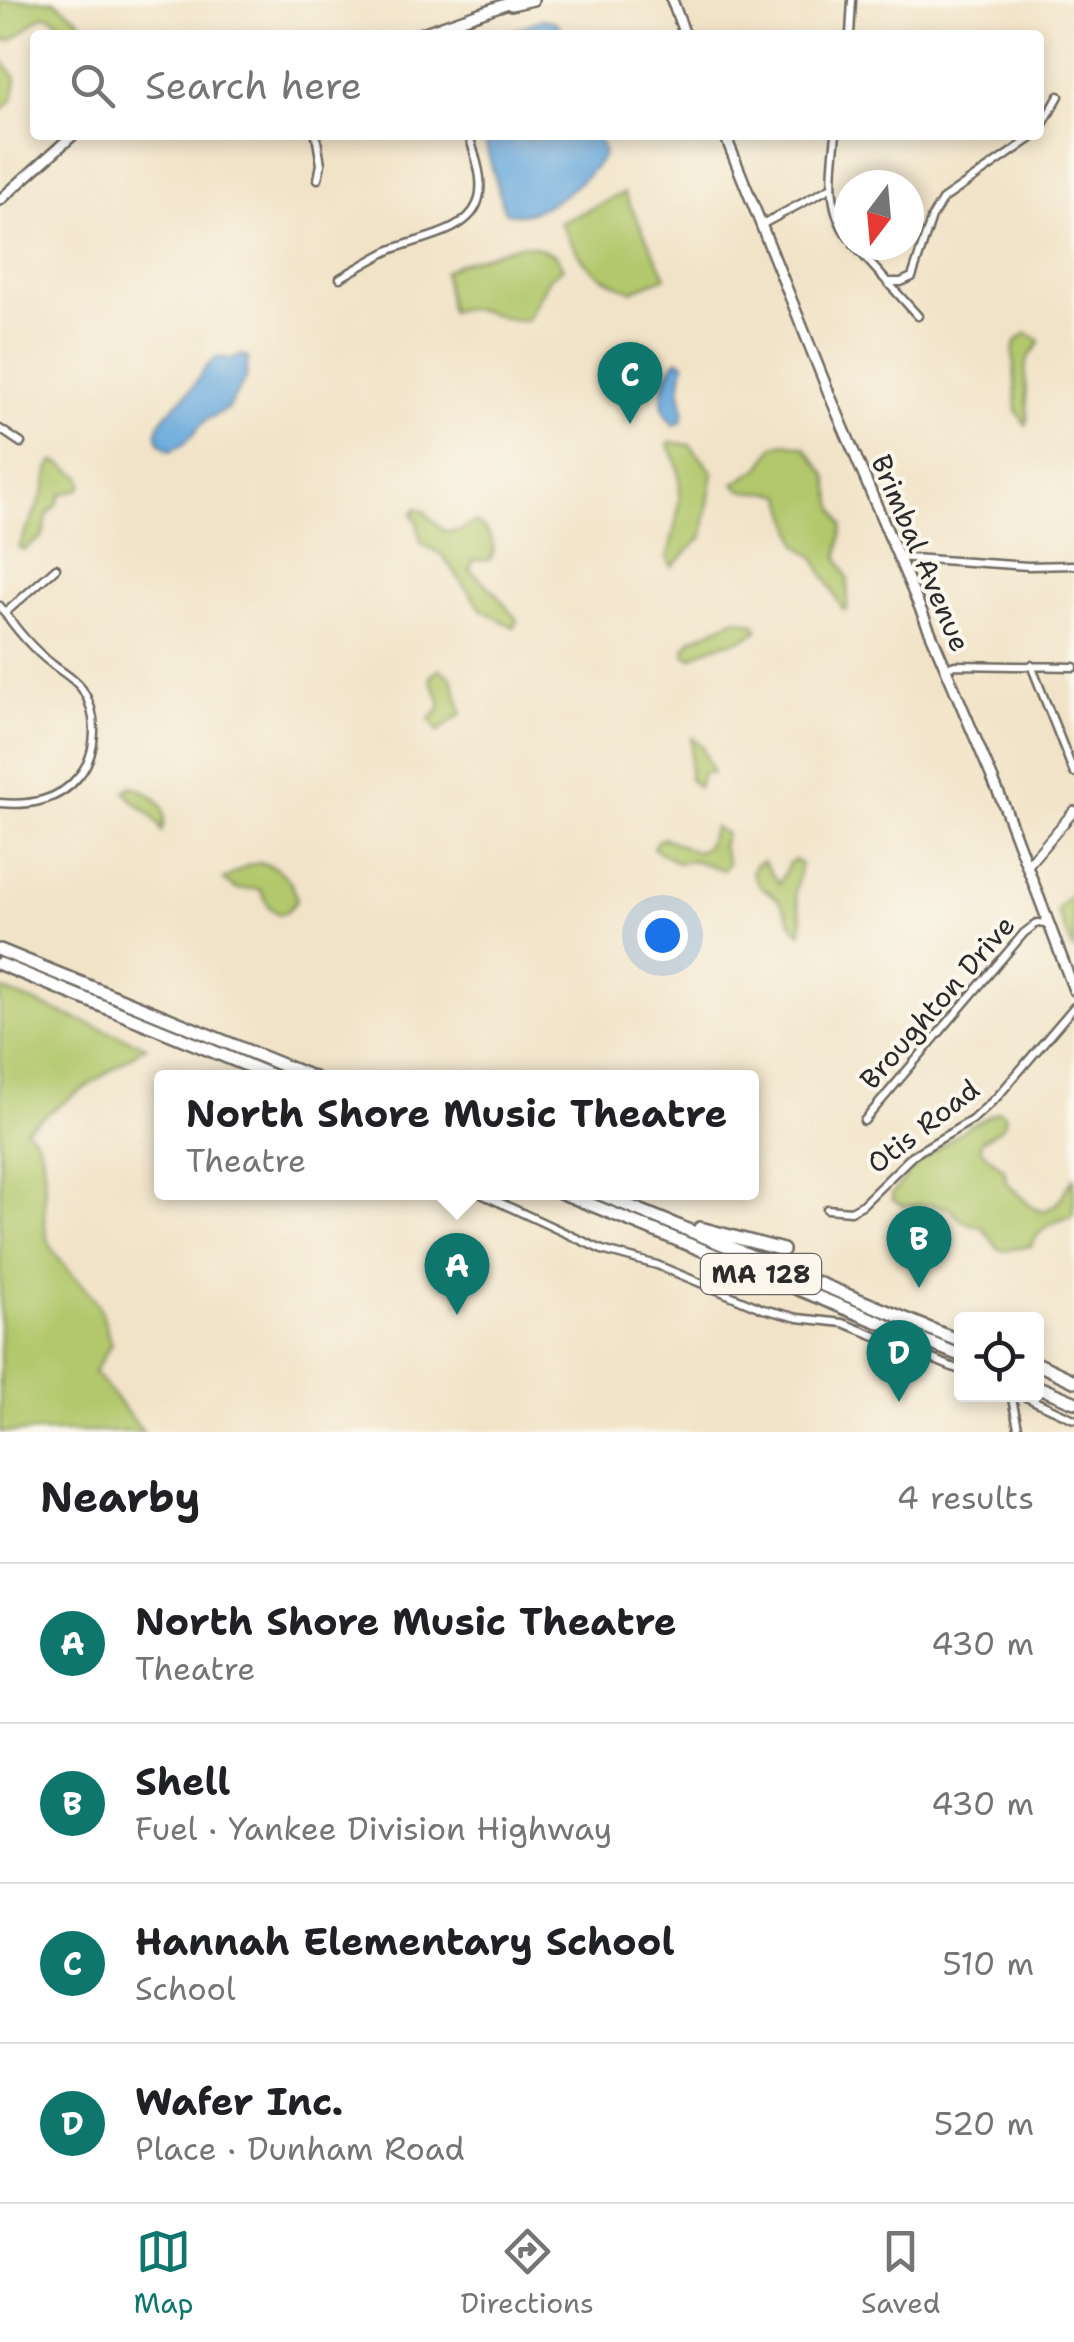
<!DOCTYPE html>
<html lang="en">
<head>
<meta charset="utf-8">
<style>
	:root { --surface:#fff; --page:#f6f6f6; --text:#202124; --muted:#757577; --line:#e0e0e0; --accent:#0f766e }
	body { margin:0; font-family:"Shantell Sans",sans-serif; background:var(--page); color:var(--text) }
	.controls { position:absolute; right:30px; bottom:30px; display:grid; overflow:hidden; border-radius:10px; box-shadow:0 5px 15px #0003 }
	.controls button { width:90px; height:90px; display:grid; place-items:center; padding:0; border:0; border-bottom:2px solid var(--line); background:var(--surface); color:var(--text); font:50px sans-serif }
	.compass { position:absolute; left:834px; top:170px; width:90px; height:90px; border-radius:50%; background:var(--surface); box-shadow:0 5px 15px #0003; rotate:196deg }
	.you { position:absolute; left:662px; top:935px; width:35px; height:35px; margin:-25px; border:8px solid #fff; border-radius:50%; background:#1a73e8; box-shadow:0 0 0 15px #1a73e833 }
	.badge { display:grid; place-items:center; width:65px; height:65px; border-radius:50%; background:var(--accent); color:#fff; font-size:32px; font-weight:700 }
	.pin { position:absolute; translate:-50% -82px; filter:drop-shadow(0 2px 5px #0008) }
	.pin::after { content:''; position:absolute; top:52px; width:35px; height:30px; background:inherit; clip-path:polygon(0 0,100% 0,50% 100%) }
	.popup { position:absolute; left:154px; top:1070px; width:605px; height:130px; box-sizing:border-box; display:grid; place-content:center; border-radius:10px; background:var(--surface); filter:drop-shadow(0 2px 8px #0005); font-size:32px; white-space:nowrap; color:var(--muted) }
	.popup b { font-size:38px; color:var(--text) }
	.popup::after { content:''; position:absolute; left:50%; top:100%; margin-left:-20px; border:20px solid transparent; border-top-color:var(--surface) }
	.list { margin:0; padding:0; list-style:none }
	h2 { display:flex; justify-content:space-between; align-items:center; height:130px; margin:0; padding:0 40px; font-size:42px }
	h2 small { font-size:32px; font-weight:400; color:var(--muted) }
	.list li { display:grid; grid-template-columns:65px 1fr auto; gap:30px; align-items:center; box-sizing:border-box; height:160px; padding:0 40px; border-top:2px solid var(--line) }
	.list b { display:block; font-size:38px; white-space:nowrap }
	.list p { margin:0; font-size:32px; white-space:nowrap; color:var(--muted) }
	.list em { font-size:32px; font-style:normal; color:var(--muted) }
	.icon { flex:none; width:55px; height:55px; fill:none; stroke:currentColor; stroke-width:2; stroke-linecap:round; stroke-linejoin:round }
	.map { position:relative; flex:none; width:1074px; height:1432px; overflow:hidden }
	.search { position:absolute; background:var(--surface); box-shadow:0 5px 15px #0003; left:30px; right:30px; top:30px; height:110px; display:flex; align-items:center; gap:25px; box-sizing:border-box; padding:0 35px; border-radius:10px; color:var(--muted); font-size:38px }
	.sheet { height:770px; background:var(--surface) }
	nav { display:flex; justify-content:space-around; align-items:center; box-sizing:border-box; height:140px; border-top:2px solid var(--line); background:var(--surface); font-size:28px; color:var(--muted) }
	nav a { display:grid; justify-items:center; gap:5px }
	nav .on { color:var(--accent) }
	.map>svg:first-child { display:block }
	.green { fill:#b3c86d; stroke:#6f7a4c; stroke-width:2.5 }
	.water { fill:#68a8dc; stroke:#4a6a84; stroke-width:2.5 }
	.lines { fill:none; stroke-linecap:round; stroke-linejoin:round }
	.minor-casing { stroke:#706b62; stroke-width:11 }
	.tertiary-casing { stroke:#706b62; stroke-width:12 }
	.secondary-casing { stroke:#706b62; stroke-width:14 }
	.motorway-casing { stroke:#706b62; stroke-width:16 }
	.minor { stroke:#fff; stroke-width:6 }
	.tertiary { stroke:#fff; stroke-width:8 }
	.secondary { stroke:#fff; stroke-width:9 }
	.motorway { stroke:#fff; stroke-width:11 }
	.labels { text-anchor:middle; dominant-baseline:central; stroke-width:8; stroke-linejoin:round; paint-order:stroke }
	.shield { fill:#fbf7ec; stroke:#696865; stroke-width:2.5 }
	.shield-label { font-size:25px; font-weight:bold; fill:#2b2b2b }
	.street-label { font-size:28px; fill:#2b2b2b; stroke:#fbf7ec }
</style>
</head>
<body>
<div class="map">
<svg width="1074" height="1432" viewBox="0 0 1074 1432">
	<rect width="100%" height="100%" fill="#fbf7ec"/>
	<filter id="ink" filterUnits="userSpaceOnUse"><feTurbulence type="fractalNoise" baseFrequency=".01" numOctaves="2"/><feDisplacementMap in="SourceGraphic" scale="20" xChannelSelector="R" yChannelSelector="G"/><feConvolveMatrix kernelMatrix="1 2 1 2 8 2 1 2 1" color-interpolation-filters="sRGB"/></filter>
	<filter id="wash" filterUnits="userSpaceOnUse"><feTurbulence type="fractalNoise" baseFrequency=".0048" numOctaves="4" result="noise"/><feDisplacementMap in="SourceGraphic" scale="40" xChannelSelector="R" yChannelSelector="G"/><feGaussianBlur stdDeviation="2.25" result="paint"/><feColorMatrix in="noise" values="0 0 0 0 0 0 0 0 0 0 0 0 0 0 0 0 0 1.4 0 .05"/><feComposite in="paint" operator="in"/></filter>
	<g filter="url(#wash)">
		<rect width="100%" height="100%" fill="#f1e3c7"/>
		<!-- green -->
		<path class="green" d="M0,0H54L80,20L83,35H72C40,0 43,19 12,40H4L0,36Z
			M0,57L16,78C16,91 14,105 0,109Z
			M624,193L666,277L632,291C587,273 584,264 560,223Z
			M519,245L533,246L556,255L563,268L549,278L527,320C498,323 482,302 450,311L444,272L458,264Z
			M1027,333L1040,341C1037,349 1030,353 1027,361C1021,380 1031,412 1026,425L1017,412L1013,351L1017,340Z
			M670,442L690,445L713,472L703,536L672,567L667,558C676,526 690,476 668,445Z
			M785,443L805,447L827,476L834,507L843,525L838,557L848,579L847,610H843L814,557L798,545L783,495C766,488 747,498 734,484L761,467L774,446Z
			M53,462L60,463L81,477L83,484L78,490L61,494L57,505L48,513L43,536L23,550L19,548C26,529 36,512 43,494C48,483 46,472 53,462Z
			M417,508L424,511L444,531H460L474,522C488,528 500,548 489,560H473L470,570L492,589L517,620L514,627L482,610L442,555L421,543L417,520L412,514Z
			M736,619L755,623L758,630C739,646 711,641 693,658L686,656L685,649L692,639Z
			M439,669L452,678L462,713L438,732L430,719C450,704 436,697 430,677Z
			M692,738L702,746L713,773L703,772L698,787L689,779Z
			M132,786C154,794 171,806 162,831C150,808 135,807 125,791Z
			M714,827L726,834L722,846L728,864L723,870L693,860L678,863L653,848L657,841L664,838L697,852L707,846Z
			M795,860L801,864L795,892L802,919L801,933C789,925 789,914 781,903C770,889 757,890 752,871L756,864L763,861L779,884L789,863Z
			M260,863C280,866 293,880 297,900L287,912L279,914L269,907L260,889H236L223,880L248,865Z
			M1074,891V952L1057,911Z
			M0,989L146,1046L25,1129C55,1147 40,1202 46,1232C53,1262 79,1277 95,1300C104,1312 106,1331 111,1344L94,1372L143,1432H0Z
			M999,1111L1005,1114C1009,1130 989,1133 980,1143L981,1150L1004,1169L1006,1181L1016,1192L1037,1210L1045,1211L1057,1203L1074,1178V1216C1054,1221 1039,1228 1031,1246L1004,1251L998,1248L982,1227L963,1222L949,1208L929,1204L903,1206L893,1200L892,1194L915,1166L969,1126Z"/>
		<!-- water -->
		<path class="water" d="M542,19L556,22L566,35H488H502Z
			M483,135H523L530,141L539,135H598L604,154C591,178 532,227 504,211Z
			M242,355L248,357L246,378L227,409L206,420L184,444L170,451C136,432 177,406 191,389C200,378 204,366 216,357L231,359Z
			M677,359L684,363L680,391L684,411L681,422L674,425C653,407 663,379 677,359Z"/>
	</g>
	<g filter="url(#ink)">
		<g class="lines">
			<!-- minor casing -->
			<g class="minor-casing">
				<path id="minor" d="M453,23L455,35
					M850,35L852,0
					M1039,131L1059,96
					M316,135L321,164L318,179
					M836,135C832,170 826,208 849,238
					M761,225L830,188
					M854,245L918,316
					M340,278C356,269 372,259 388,251C414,239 465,234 477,204C486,182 475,157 469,135
					M887,282H901L912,277L932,217L942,200L1036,135
					M0,429L21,443
					M897,557L1028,566L1074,565
					M0,606C15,628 31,648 52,664C62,672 74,678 82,689C99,715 98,754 78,777C59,801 28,806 0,803
					M5,613L56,568
					M1031,665L1074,773
					M946,668L955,665L1074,667
					M864,1121L1024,933L1037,923L1048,924
					M477,1192L602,1250L657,1265L763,1309L798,1318L843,1323L962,1371
					M827,1209L851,1211L862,1205L913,1155L972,1120L998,1096L1074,1007
					M1011,1394L1019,1432
					M1019,1394L1074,1419"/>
			</g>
			<!-- tertiary casing -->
			<g class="tertiary-casing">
				<path id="tertiary" d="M1028,865L1074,811"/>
			</g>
			<!-- secondary casing -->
			<g class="secondary-casing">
				<path id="secondary" d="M672,0L685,35
					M511,5L533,0
					M416,35L517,0
					M725,135L830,396L1005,808L1074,990
					M0,200L73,135"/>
			</g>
			<!-- motorway casing -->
			<g class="motorway-casing">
				<path id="motorway" d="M0,950L314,1078
					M0,964L278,1078
					M560,1192L962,1356
					M595,1192L962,1342
					M700,1228L783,1250
					M1036,1363L1074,1381
					M1036,1386L1074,1402"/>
			</g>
			<!-- minor -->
			<use href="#minor" class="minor"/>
			<!-- tertiary -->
			<use href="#tertiary" class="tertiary"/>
			<!-- secondary -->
			<use href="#secondary" class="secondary"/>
			<!-- motorway -->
			<use href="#motorway" class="motorway"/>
		</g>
	</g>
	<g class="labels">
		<!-- shield labels -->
		<rect class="shield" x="701" y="1254" width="120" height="40" rx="8"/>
		<g class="shield-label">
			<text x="761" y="1274">MA 128</text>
		</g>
		<!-- street labels -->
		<g class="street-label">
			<text transform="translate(921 553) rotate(67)">Brimbal Avenue</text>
			<text transform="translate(937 1002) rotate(-49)">Broughton Drive</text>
			<text transform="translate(923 1126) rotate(-38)">Otis Road</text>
		</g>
	</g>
</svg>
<div class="controls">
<button><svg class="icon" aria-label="locate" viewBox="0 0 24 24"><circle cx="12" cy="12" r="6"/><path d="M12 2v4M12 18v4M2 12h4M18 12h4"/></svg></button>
</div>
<svg class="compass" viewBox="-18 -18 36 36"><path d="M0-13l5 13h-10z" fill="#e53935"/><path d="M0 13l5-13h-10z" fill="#757577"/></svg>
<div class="you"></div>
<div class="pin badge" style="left:457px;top:1315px">A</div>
<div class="popup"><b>North Shore Music Theatre</b>Theatre</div>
<div class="pin badge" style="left:919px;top:1288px">B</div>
<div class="pin badge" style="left:630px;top:424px">C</div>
<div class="pin badge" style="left:899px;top:1402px">D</div>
<div class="search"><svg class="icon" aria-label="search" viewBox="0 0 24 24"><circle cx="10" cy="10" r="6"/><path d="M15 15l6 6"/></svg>Search here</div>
</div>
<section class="sheet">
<h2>Nearby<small>4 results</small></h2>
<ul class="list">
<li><span class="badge">A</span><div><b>North Shore Music Theatre</b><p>Theatre</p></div><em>430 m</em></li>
<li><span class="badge">B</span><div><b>Shell</b><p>Fuel · Yankee Division Highway</p></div><em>430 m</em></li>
<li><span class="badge">C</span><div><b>Hannah Elementary School</b><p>School</p></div><em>510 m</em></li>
<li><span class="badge">D</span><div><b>Wafer Inc.</b><p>Place · Dunham Road</p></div><em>520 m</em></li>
</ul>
</section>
<nav>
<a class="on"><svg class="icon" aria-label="map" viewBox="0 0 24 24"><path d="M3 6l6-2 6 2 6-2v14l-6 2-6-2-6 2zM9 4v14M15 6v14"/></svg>Map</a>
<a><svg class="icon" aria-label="directions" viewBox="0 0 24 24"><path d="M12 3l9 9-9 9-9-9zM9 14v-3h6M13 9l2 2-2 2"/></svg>Directions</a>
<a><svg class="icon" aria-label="saved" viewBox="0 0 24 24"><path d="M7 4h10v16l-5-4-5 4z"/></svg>Saved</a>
</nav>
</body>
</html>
